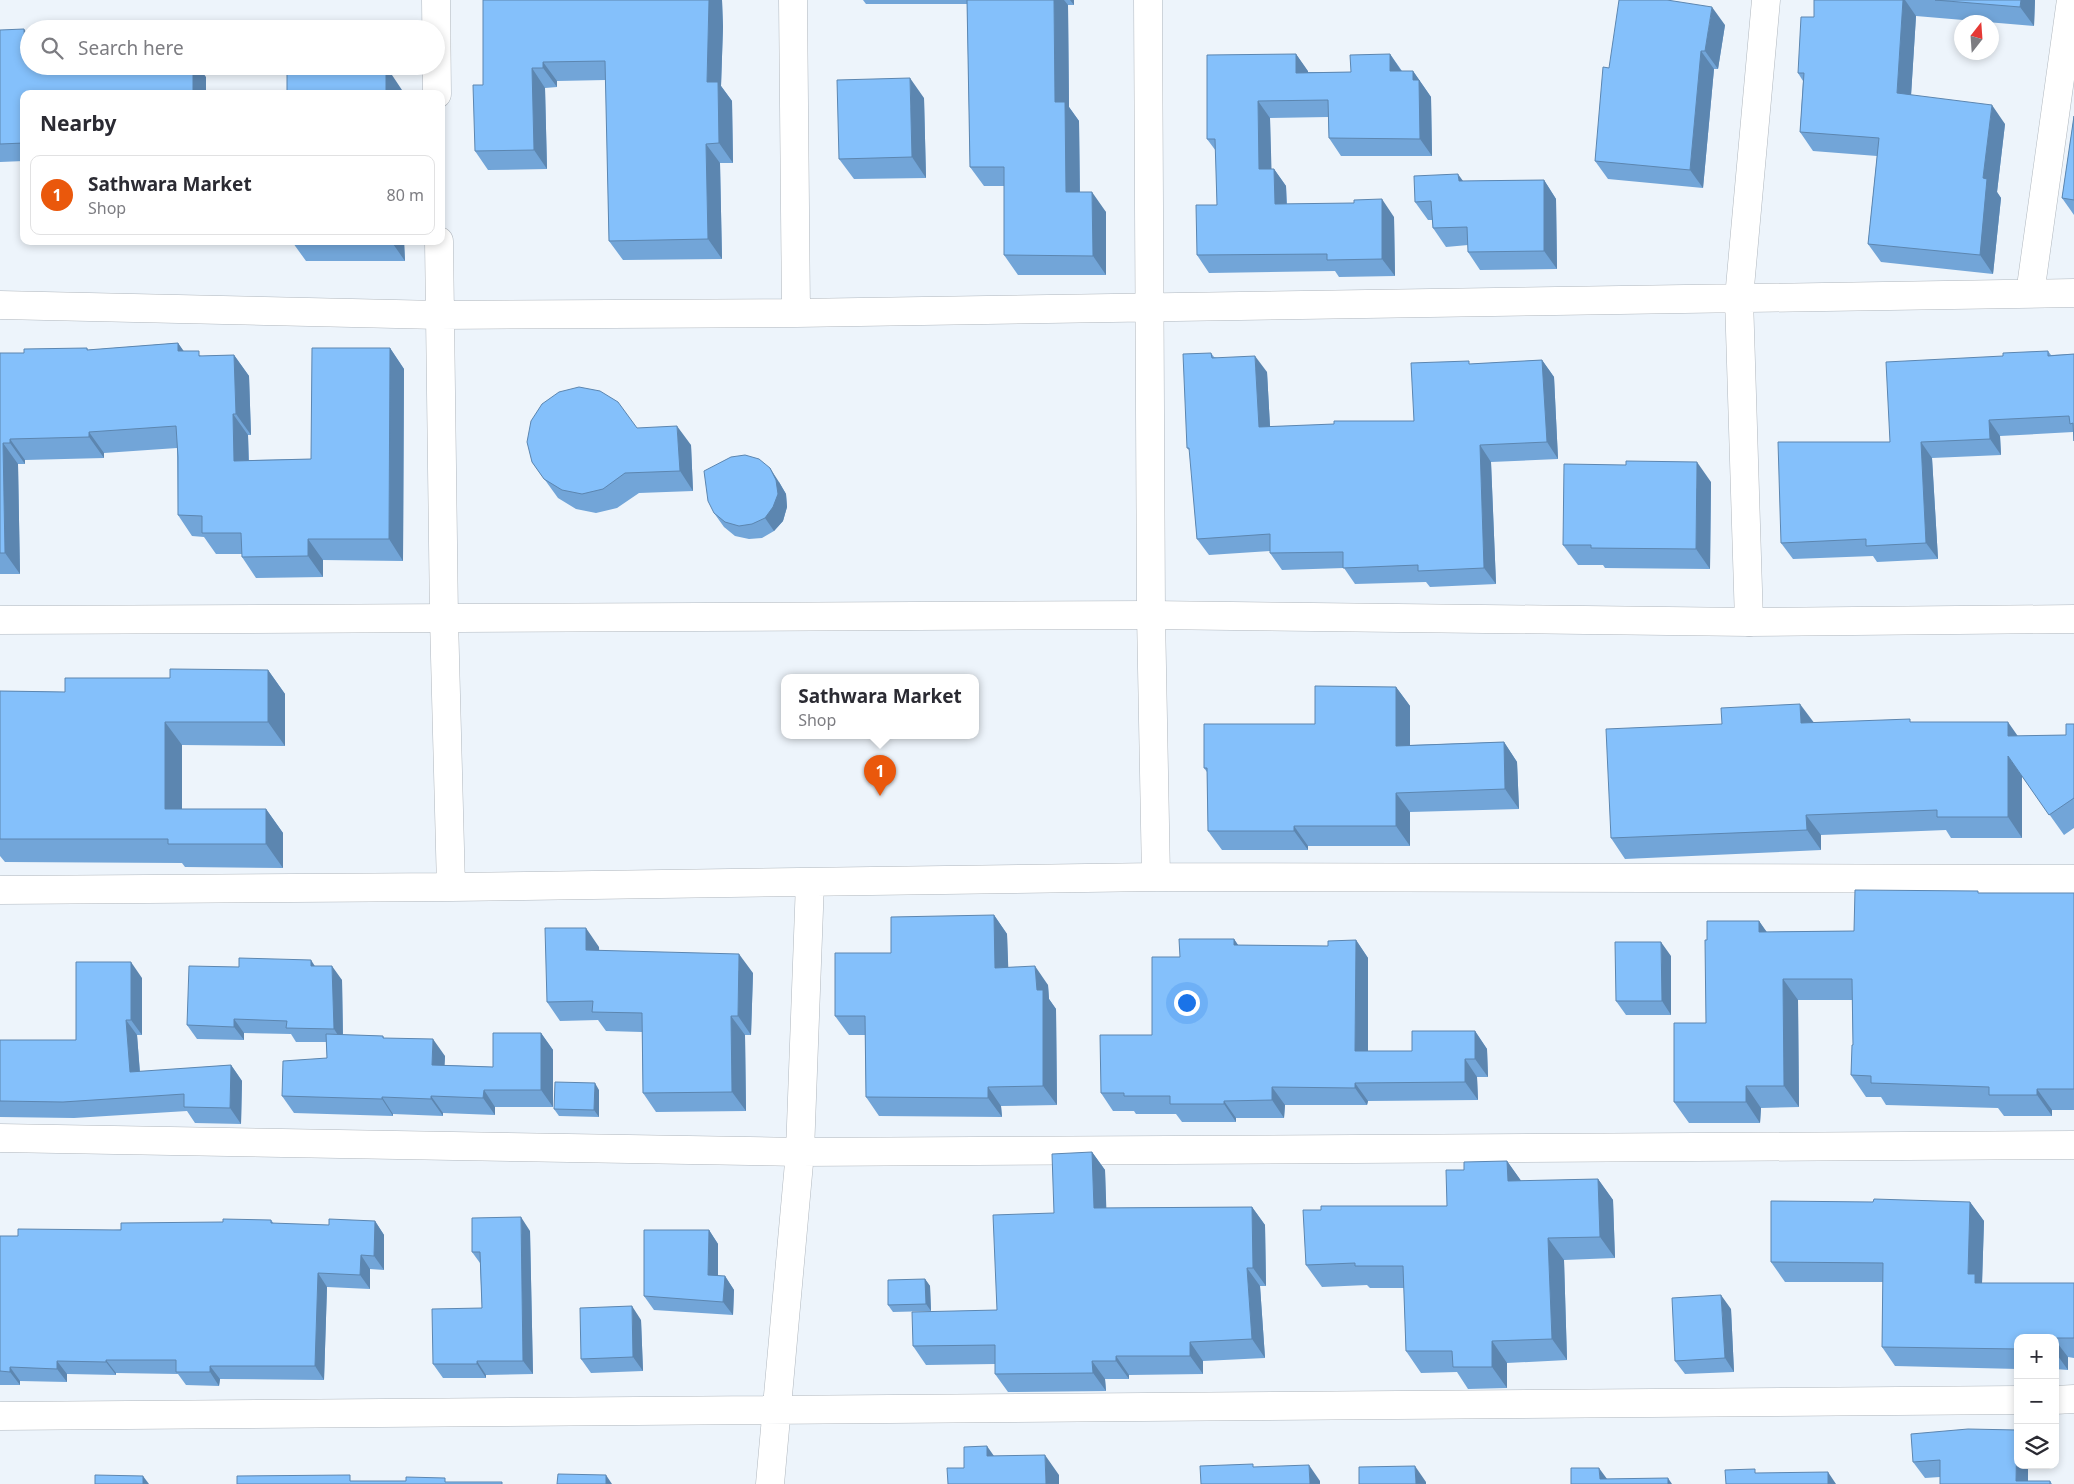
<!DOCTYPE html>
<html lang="en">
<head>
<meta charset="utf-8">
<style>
	:root { --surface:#fff; --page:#f2f2f3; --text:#2b2b33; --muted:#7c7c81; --line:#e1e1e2; --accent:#ea580c }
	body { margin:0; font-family:"Noto Sans",sans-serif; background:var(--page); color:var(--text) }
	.controls { position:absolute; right:15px; bottom:15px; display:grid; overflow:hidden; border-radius:10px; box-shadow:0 2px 8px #0003 }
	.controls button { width:45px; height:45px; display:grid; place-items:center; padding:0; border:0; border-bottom:1px solid var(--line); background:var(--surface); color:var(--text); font:25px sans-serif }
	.compass { position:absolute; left:1954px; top:15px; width:45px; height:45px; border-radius:50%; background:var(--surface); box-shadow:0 2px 8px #0003; rotate:17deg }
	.you { position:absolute; left:1186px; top:1002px; width:18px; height:18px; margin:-12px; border:4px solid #fff; border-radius:50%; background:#1a73e8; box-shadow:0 0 0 8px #1a73e833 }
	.badge { display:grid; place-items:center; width:32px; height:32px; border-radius:50%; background:var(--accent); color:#fff; font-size:16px; font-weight:700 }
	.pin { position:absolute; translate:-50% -41px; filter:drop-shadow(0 1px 2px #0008) }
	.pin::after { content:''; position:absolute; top:26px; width:18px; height:15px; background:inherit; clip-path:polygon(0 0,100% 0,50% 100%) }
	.popup { position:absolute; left:781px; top:674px; width:198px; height:65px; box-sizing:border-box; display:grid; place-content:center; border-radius:10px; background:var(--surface); filter:drop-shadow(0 1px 4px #0005); font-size:16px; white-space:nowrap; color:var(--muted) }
	.popup b { font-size:19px; color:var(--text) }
	.popup::after { content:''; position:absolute; left:50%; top:100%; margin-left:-10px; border:10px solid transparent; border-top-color:var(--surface) }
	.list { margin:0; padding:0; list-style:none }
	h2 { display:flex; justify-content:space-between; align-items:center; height:65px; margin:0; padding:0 20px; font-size:21px }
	h2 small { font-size:16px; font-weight:400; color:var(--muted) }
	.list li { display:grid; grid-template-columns:32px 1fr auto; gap:15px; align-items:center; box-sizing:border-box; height:80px; margin:0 10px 10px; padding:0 10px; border:1px solid var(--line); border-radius:10px }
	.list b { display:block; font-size:19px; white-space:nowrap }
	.list p { margin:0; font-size:16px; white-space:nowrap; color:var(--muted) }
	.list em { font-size:16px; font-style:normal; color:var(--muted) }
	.icon { flex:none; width:28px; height:28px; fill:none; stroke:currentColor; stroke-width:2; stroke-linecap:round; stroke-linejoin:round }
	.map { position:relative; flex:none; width:2074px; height:1484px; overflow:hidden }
	.search { position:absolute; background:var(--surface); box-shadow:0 2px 8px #0003; left:20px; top:20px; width:425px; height:55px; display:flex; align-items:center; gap:12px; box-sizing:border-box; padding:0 18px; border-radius:28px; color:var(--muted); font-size:19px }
	.panel { position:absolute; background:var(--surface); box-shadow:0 2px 8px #0003; left:20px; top:90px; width:425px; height:155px; border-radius:10px }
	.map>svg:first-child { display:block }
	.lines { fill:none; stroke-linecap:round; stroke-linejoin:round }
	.street-casing { stroke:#b0b7be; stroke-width:29 }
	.secondary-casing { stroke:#b0b7be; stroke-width:29 }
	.street { stroke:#fff; stroke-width:28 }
	.secondary { stroke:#fff; stroke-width:28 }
	.wall { fill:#72a5d8 }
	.shaded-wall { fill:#5c86b0 }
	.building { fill:#84c0fb; stroke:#5c86b0 }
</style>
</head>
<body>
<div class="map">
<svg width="2074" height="1484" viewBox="0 0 2074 1484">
	<rect width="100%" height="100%" fill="#edf4fb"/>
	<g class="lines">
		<!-- street casing -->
		<g class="street-casing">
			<path id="street" d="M436,0L437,94
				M793,0L796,313
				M1148,0L1151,615L1156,877
				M439,241L444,618L451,887
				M2030,294L2071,0
				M0,305L439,315L796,313L2074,293
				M1749,622L1739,298L1766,0
				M0,890L451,887L1156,877L2074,879
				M0,1138L800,1152L2074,1145
				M2055,1400L2074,1399
				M0,1416L2018,1400
				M770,1484L800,1152L810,882"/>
		</g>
		<!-- secondary casing -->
		<g class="secondary-casing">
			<path id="secondary" d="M0,620L1151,615L1749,622L2074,619"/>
		</g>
		<!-- street -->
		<use href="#street" class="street"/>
		<!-- secondary -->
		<use href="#secondary" class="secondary"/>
	</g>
	<!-- wall -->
	<path class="wall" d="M483,0H722L723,27L721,86L732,101L733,163H720L722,259L623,260L609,241L606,80L557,81V87L545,88L547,169L488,170L475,151L483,85Z
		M863,0H1074V5H1068L1069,107L1079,121L1080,192L1106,212V275H1018L1004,255V186H984L970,167L967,4H866Z
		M1814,0H2035L2034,26L1916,16L1911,95L2005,124L1997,192L2001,198L1993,274L1881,262L1868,244L1877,156L1813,151L1800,132L1803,81L1798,73L1814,17Z
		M1725,25L1718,69H1714L1703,188L1608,179L1595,161L1609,68Z
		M0,30L29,66L206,77V94H24V161L0,162Z
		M1296,54L1308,72H1351L1390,54L1402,71H1413L1431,97L1432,156H1341L1329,138L1328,117L1270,118L1271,169H1274L1286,186L1287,204L1394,217L1395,276L1339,277L1335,271L1209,273L1197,255L1217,205L1216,151L1207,139Z
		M924,98L926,178L854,179L839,159Z
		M2074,116V215L2062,198Z
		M1544,180L1556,199L1557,269L1480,270L1468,252V245L1446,247L1433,228L1432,220H1428L1415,202L1463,181Z
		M46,241H124V245H49Z
		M215,241H404L405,261H306L293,243L217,244Z
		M178,343L183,351L202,356L234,355L249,376L251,435H248L249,460L311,459L390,348L404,369L403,561L323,560V577L256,578L242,557V554H216L204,537L192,536L178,515L177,448L104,453V458L25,460V464H18L20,574H0V353H24L87,348L88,350Z
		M2048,351L2051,355L2074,354L2073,432L2000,436L2001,455L1932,458L1938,559L1877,562L1873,556L1793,559L1781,543L1890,442L2003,356Z
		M1211,353L1214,357L1267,372L1270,427L1414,421L1471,364L1542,360L1554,377L1558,459L1491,462L1496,584L1430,587L1426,582L1355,584L1344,568L1282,570L1270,553V551L1209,555L1197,539L1190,451L1187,448Z
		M637,428L691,445L693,491L639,493L617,508L596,513L576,509L558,498L532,462Z
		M779,482L786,494L787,507L783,521L774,531L762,538L749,539L735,536L724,527L714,513Z
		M1711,482L1710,569L1605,568L1603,565H1578L1563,545Z
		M268,670L285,694V746L182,745V809H266L283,833V868L185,867L182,863L5,862L0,856V691L65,692L170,678Z
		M1396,687L1410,706V745L1504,742L1517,762L1519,809L1410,812V846H1308V850H1222L1208,831L1207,772L1204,768L1315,724Z
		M1813,722H1911L2018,736L2066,735L2074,724V828L2064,835L2022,776V838H1951L1946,830L1821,835V850L1625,859L1611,838Z
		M1980,893H2074V1110H2052V1116H2004L1998,1108L1886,1105L1881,1097H1866L1851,1075L1853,1045L1852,1000H1798L1799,1107L1761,1108L1760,1123H1689L1674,1102L1706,1023L1707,940L1759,921L1766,932L1854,931Z
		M994,915L1007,934L1008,967L1048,985L1049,999L1056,1009L1057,1105L1001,1106L1002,1117L879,1116L866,1097L865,1035H849L835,1016L891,953Z
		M1234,939L1238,945L1328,946L1356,940L1368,958V1051H1412L1475,1031L1487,1049L1488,1077H1477L1478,1100L1368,1101L1367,1105H1285L1284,1118H1236V1122H1182L1176,1114H1136L1134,1111H1113L1101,1093L1152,1035L1180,957Z
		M599,947V950L753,973L751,1035H745L746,1111L656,1112L643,1093L642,1032L606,1031L598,1020L560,1021L547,1002Z
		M1671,956V1015H1626L1616,1001Z
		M315,966L342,980L343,1035L383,1036L384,1038L445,1056L444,1065L493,1067L541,1033L553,1050V1107H495V1115L443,1113V1116L393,1114V1116L294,1113L282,1096L327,1058L326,1042H296L291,1034L244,1033V1040L197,1039L187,1025L239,967Z
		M142,978V1035H137L140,1072L231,1065L242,1081L241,1124L195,1123L187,1111L74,1118L0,1117V1040H76Z
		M599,1090V1117L559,1116L554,1109Z
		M1092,1152L1105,1170L1106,1208L1252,1207L1265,1225L1266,1286H1260L1265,1358L1203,1361V1374L1129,1375V1379H1105L1106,1391L1008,1392L995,1374V1364L926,1365L913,1346L997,1310L1054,1213Z
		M1507,1161L1521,1181L1598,1179L1613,1200L1615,1258L1564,1260L1567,1360L1507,1363V1388L1468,1389L1457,1372L1421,1373L1406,1351L1404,1288H1370L1367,1285L1322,1287L1306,1265L1447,1206L1464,1170Z
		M1970,1202L1984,1221L1982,1283H2074V1358L2068,1357V1370L2055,1369V1338H2018V1369L1895,1366L1882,1347L1883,1282H1785L1771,1262Z
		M271,1220L274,1224L329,1225L375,1221L384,1235V1270L370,1269V1289L327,1287L324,1380L220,1379L219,1386L186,1385L178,1374L116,1373V1375L67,1374V1382L20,1381V1385H0V1236H18Z
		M709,1230L718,1244V1276H725L734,1290L733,1315L654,1310L644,1296Z
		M530,1231L533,1374L486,1375V1378H443L433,1364L482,1308L480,1263L472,1252Z
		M925,1279L930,1286L931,1311L893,1312L888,1305Z
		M1731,1309L1734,1372L1685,1374L1675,1361Z
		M641,1320L643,1371L591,1373L581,1359Z
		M2017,1430L2018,1432V1465L2028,1481H2050L2052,1484H1940V1477L1925,1478L1913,1462Z"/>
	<!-- shaded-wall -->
	<path class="shaded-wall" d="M709,0H722L723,27L721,86L732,101L733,163L719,143L707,82Z
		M1054,0H1064L1068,5L1069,107L1079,121L1080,212L1066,192L1055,102Z
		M1070,0H1074V5Z
		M1903,0H1905L1916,16L1910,112L1897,93Z
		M2021,0H2035L2034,26L2020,7Z
		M1712,7L1725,25L1718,69L1705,51Z
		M355,21L361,29H355Z
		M24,29L29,36V53L25,47Z
		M1701,51L1714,69L1703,188L1690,170Z
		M1296,54L1308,71V90L1296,73Z
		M1390,54L1402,72L1390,71Z
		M543,62L557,81V87L543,68Z
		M193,66H198L206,77V94H193Z
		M386,66L402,90V94H386Z
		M532,68L545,88L547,169L534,150Z
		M1413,71L1431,97L1432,156L1420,139L1413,80Z
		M910,78L924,98L926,178L912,157Z
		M1258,101L1270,118L1272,186L1259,169Z
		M1992,105L2005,124L1997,192L2001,198L1993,274L1980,255L1983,178Z
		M706,144L720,163L722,259L708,239Z
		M1274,169L1286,186L1287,221L1275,204Z
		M1458,174L1471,192L1459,181Z
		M1544,180L1556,199L1557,269L1544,251Z
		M1092,192L1106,212V275L1093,256Z
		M1382,199L1394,217L1395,276L1382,259Z
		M391,241H404L405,261Z
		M178,343L193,364L178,351Z
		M390,348L404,369L403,561L389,539Z
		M234,355L249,376L251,435L236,414Z
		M1255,356L1267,372L1271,444L1259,427Z
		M1542,360L1554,377L1558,459L1547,442Z
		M233,414L248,435L249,482L234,461Z
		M1989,420L2000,436L2001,455L1990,439Z
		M677,426L691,445L693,491L680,471Z
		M89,432L104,453V458L89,437Z
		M10,439L25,460V464L10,443Z
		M1921,442L1932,458L1938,559L1926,543Z
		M3,443L18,464L20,574L5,553Z
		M1480,445L1491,462L1496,584L1484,568Z
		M1697,462L1711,482L1710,569L1696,549Z
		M770,468L779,482L786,494L787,507L783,521L774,531L765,518Z
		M308,539L323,560V577L308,556Z
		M268,670L285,694V746L268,722Z
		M1396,687L1410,706V765L1396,746Z
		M1800,704L1815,724L1801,723Z
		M165,722L182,745V832L165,809Z
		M2008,722L2022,742L2008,736Z
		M1504,742L1517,762L1519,809L1505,789Z
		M2008,756L2022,776V838L2008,817Z
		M1396,793L1410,812V846L1396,826Z
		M266,809L283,833V868L266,844Z
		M1806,815L1821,835V850L1807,830Z
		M1294,826L1308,846V850L1294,831Z
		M994,915L1007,934L1009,987L995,968Z
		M1759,921L1774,942L1759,932Z
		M586,928L599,947L600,969L586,950Z
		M1234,939L1246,957L1234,945Z
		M1356,940L1368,958V1069L1355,1051Z
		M1661,942L1671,956V1015L1662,1001Z
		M739,954L753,973L751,1035L738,1016Z
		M311,960L320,974L311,966Z
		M131,962L142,978V1035L131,1020Z
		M332,966L342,980L343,1043L334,1029Z
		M1035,966L1048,985L1049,999L1056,1009L1057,1105L1043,1086Z
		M1783,979L1798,1000L1799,1107L1784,1086Z
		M731,1016L745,1035L746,1111L732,1092Z
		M234,1019L244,1033V1040L234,1027Z
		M126,1020L137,1035L141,1088L130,1072Z
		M1475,1031L1487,1049L1488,1077L1475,1059Z
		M541,1033L553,1050V1107L541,1090Z
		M433,1039L445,1056L444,1082L432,1065Z
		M1465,1059L1477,1077L1478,1100L1465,1082Z
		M231,1065L242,1081L241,1124L230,1108Z
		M595,1083L599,1090V1117L594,1110Z
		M1355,1083L1368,1101L1367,1105L1355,1088Z
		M1746,1086L1761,1108L1760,1123L1746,1102Z
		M988,1087L1001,1106L1002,1117L988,1098Z
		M1272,1087L1285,1105L1284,1118L1272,1100Z
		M2037,1089L2052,1110V1116L2037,1095Z
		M484,1090L495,1107V1115L483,1098Z
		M431,1096L443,1113V1116L431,1099Z
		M382,1097L393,1114V1116L382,1099Z
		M1224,1101L1236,1118V1122L1224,1104Z
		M1092,1152L1105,1170L1107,1227L1094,1208Z
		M1507,1161L1522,1182L1508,1181Z
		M1598,1179L1613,1200L1615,1258L1600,1237Z
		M1970,1202L1984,1221L1982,1284L1989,1303L1968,1274Z
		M1252,1207L1265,1225L1266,1286L1253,1268Z
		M521,1217L530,1231L533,1374L523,1361Z
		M375,1221L384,1235V1270L374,1256Z
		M709,1230L718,1244V1289L708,1275Z
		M1548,1238L1564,1260L1567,1360L1552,1339Z
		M361,1255L370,1269V1289L360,1275Z
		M1247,1268L1260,1286L1265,1358L1252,1339Z
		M318,1273L327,1287L324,1380L315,1366Z
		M725,1276L734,1290L733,1315L723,1302Z
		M925,1279L930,1286L931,1311L926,1304Z
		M1721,1295L1731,1309L1734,1372L1725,1358Z
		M632,1306L641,1320L643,1371L633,1357Z
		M2055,1340L2068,1357V1370L2055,1352Z
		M1492,1341L1507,1363V1388L1492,1367Z
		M1190,1342L1203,1361V1374L1190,1356Z
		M1116,1356L1129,1375V1379L1116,1361Z
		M106,1360L116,1373V1375L106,1362Z
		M57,1361L67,1374V1382L57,1369Z
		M477,1361L486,1375V1378L477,1364Z
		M1092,1361L1105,1379L1106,1391L1093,1373Z
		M210,1366L220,1379L219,1386L210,1372Z
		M10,1367L20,1381V1385L10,1372Z
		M2017,1430L2018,1432V1465H2028V1484L2016,1481Z
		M987,1446L1001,1466L987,1456Z
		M1045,1455L1059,1475V1484H1046Z
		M1309,1465L1320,1481V1484H1310Z
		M1415,1466L1426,1482V1484H1416Z
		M1599,1468L1610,1483L1600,1479Z
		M1828,1472L1836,1484H1828Z
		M606,1475L612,1484H606Z
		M143,1476L149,1484H143Z
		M1668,1478L1672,1484H1668Z"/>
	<!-- building -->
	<path class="building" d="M483,0H709L707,82H718L719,143L706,144L708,239L609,241L605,61L543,62V68H532L534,150L475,151L473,85H483Z
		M967,0H1054L1055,102H1065L1066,192H1092L1093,256L1004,255V167H970Z
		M1619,0H1667L1712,7L1705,51H1701L1690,170L1595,161L1603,67L1609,68Z
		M1814,0H1903L1897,93L1992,105L1983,178L1987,179L1980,255L1868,244L1879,138L1800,132L1804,73H1798L1801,17H1814Z
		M1935,0H2021L2020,7Z
		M355,21V29H289V22Z
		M24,29L25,47H29V66H193V94H24V143L0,144V30Z
		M1296,54V73L1351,72L1350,55L1390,54V71H1413V80H1419L1420,139L1329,138L1328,100L1258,101L1259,169H1274L1275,204L1354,203V200L1382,199V259L1327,260V254L1197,255L1196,205H1217L1215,139H1207V55Z
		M289,66H386V94H287V67H290Z
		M910,78L912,157L839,159L837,80Z
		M2074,116V200L2062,198Z
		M1458,174L1459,181L1544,180V251L1468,252L1467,227L1433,228L1431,201L1415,202L1414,176Z
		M178,343V351H199V356L234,355L236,414H233L234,461L311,459L312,348H390L389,539H308V556L242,557L241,533H202V516L178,515V457L176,426L89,432V437L10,439V443H3L5,553H0V353H24V349L87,348V350Z
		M2048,351V356L2074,354V441L2073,423L2070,424L2069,416L1989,420L1990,439L1921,442L1926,543L1866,546V539L1781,543L1778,442H1890L1886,362L2003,356V353Z
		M1211,353L1212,358L1255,356L1259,427L1334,424V421H1414L1411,363L1469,361V364L1542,360L1547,442L1480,445L1484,568L1418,571V565L1343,568V552L1270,553V534L1197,539L1189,448H1187L1183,354Z
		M579,387L600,391L618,402L637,428L677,426L680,471L625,473L603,489L582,494L562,490L544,479L532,462L527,442L531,421L542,404L559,392Z
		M745,455L759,459L770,468L776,480L778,494L773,507L765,518L752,524L739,526L725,522L714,513L708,501L704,471L731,457Z
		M1626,461L1697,462L1696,549L1591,548V545H1563L1564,464L1626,465Z
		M170,669L268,670V722H165V809H266V844H168V839H0V691L65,692V678H170Z
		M1315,686L1396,687V746L1504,742L1505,789L1396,793V826H1294V831H1208L1207,768H1204V724H1315Z
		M1800,704L1801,723L1910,719V722H2008V736L2066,735V724H2074V798L2049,815L2008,756V817H1937V810L1806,815L1807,830L1611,838L1606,729L1722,724L1721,708Z
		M1855,890L1978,891V893H2074V1089H2037V1095H1989V1087L1871,1083V1076L1851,1075L1852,1045H1853L1852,979H1783L1784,1086H1746V1102H1674V1023H1706L1705,940H1707V921H1759V932L1854,931Z
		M994,915L995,968L1035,966L1037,990H1043V1086L988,1087V1098L866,1097L865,1016H835V953H891V917Z
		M545,928H586V950L739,954L738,1016H731L732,1092L643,1093L642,1013L592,1012L593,1001L547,1002Z
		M1179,939H1234V945L1328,946V941L1356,940L1355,1051H1412V1031H1475V1059H1465V1082L1355,1083V1088L1272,1087V1100L1224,1101V1104H1170V1096H1124V1093H1101L1100,1035H1152V957H1180Z
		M1615,942H1661L1662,1001H1616Z
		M239,958L311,960V966H332L334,1029L286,1028L287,1021L234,1019V1027L187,1025L189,966L239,967Z
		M76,962H131V1020H126L130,1072L231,1065L230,1108L184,1107V1094L63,1102L0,1101V1040H76Z
		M493,1033H541V1090H484L483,1098L431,1096V1099L382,1097V1099L282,1096L283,1061L327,1058L326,1034L383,1036V1038L433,1039L432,1065L493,1067Z
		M555,1082L595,1083L594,1110L554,1109Z
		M1092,1152L1094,1208L1252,1207L1253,1268H1247L1252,1339L1190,1342V1356H1116V1361H1092L1093,1373L995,1374V1345L913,1346L912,1312L997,1310L993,1215L1054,1213L1052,1154Z
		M1507,1161L1508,1181L1598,1179L1600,1237L1548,1238L1552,1339L1492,1341V1367H1453L1452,1351H1406L1403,1266H1355V1263L1306,1265L1303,1210H1321V1206H1447L1446,1170H1464V1162Z
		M1874,1199L1970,1202L1968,1274H1975V1283H2074V1338H2018V1349L1882,1347L1883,1263L1771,1262V1201L1873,1202Z
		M521,1217L523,1361H477V1364H433L432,1309L482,1308L480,1252H472V1218Z
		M223,1219L271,1220V1223L329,1225V1219L375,1221L374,1256L361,1255L360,1275L318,1273L315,1366H210V1372H176V1360H106V1362L57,1361V1369L10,1367V1372L0,1371V1236H18V1229L121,1230V1223L223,1222Z
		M644,1230H709L708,1275L725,1276L723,1302L644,1296Z
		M925,1279L926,1304L888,1305V1280Z
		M1721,1295L1725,1358L1675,1361L1672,1298Z
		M632,1306L633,1357L581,1359L580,1308Z
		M1968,1429L2017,1430L2016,1481H2050V1484H1940V1460L1913,1462L1911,1434Z
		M987,1446V1456L1045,1455L1046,1484H948L947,1468H964V1447Z
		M1253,1464V1467L1309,1465L1310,1484H1201L1200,1466Z
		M1415,1466L1416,1484H1359V1467Z
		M1571,1468H1599L1600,1479L1668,1478V1484H1571Z
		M1755,1469V1473L1828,1472V1484H1726L1725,1470Z
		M558,1474L606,1475V1484H557Z
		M95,1475L143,1476V1484H95Z
		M350,1475V1481H406V1477L445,1478V1482H502V1484H237V1476Z"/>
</svg>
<div class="controls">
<button>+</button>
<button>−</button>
<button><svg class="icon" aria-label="layers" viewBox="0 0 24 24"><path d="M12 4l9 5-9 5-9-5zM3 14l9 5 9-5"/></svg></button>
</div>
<svg class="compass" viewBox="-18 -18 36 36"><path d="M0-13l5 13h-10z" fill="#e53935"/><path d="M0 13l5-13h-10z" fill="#7c7c81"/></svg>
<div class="you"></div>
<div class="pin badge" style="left:880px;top:796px">1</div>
<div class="popup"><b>Sathwara Market</b>Shop</div>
<div class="search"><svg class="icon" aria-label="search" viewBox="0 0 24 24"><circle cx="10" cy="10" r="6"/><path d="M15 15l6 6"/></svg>Search here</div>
<section class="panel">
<h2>Nearby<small></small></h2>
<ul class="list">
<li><span class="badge">1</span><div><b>Sathwara Market</b><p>Shop</p></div><em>80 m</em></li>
</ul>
</section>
</div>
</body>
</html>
